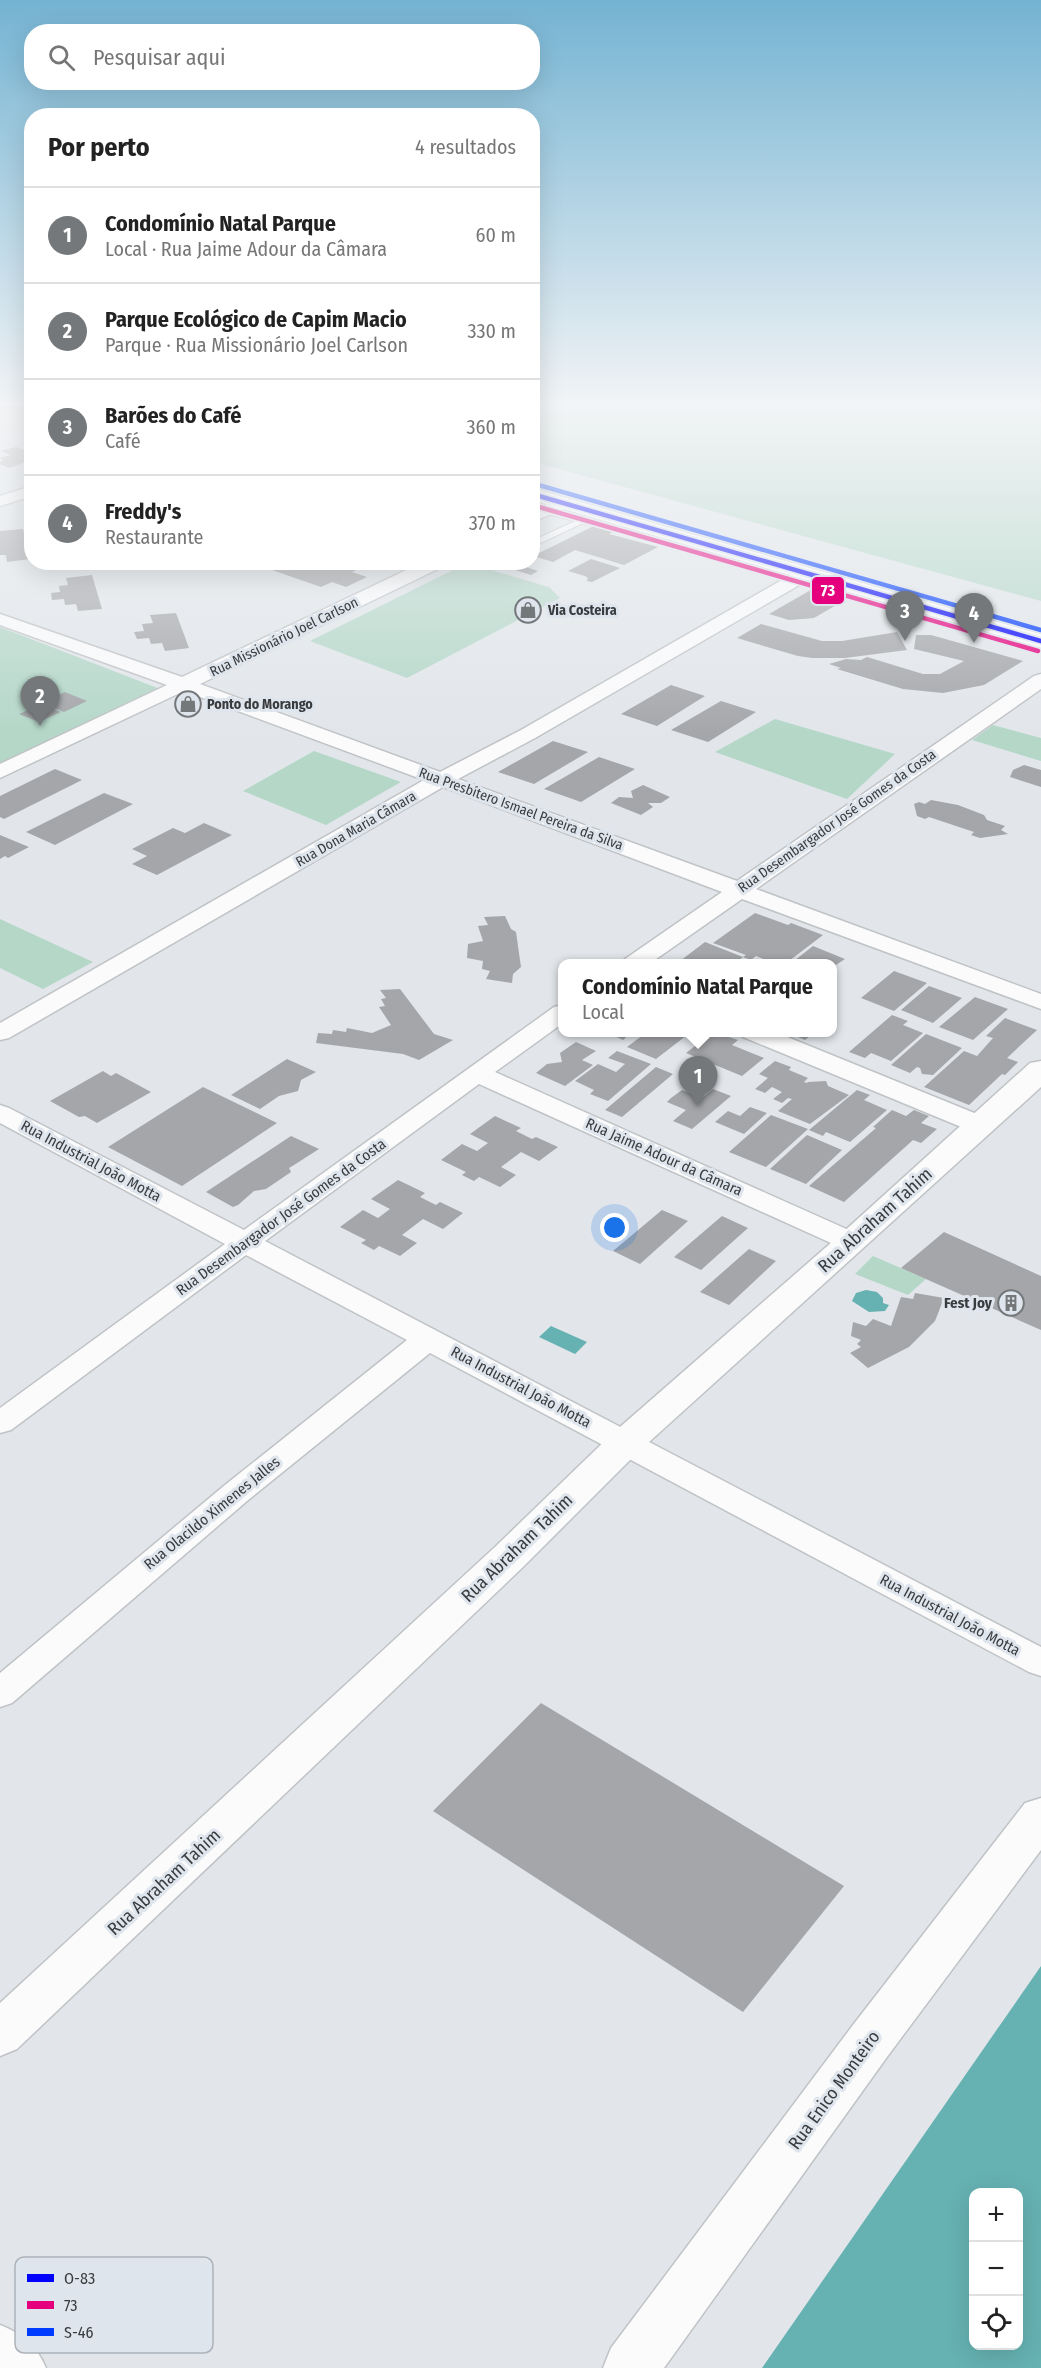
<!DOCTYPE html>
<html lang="pt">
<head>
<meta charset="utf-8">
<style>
	:root { --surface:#fff; --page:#f6f6f6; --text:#222; --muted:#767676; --line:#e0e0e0; --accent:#74787b }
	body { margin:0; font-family:"Fira Sans Condensed",sans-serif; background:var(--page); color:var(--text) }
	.controls { position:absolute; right:18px; bottom:18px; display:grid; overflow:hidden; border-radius:12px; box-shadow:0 6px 24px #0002 }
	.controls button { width:54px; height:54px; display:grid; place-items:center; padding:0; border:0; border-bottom:2px solid var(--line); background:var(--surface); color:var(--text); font:30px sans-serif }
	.you { position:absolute; left:615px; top:1228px; width:21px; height:21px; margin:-15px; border:4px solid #fff; border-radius:50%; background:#1a73e8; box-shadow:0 0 0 9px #1a73e833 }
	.badge { display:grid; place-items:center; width:39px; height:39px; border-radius:50%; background:var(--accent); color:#fff; font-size:20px; font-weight:700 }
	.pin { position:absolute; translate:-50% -50px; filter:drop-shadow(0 2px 3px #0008) }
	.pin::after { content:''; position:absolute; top:32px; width:21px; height:18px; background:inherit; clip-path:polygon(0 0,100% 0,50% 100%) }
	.popup { position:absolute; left:558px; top:959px; width:279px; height:78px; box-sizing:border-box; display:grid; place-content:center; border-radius:12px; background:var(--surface); filter:drop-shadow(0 2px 4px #0005); font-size:20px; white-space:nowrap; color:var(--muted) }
	.popup b { font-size:22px; color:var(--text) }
	.popup::after { content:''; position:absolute; left:50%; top:100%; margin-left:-12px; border:12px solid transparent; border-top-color:var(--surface) }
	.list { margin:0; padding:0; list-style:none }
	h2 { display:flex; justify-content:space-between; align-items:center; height:78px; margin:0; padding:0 24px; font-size:26px }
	h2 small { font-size:20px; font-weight:400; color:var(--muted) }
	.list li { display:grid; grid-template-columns:39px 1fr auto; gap:18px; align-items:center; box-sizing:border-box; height:96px; padding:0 24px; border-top:2px solid var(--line) }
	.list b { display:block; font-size:22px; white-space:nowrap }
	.list p { margin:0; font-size:20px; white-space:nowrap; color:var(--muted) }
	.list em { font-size:20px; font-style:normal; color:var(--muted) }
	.icon { flex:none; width:33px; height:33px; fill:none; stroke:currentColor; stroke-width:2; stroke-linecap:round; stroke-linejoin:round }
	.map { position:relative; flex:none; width:1041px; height:2368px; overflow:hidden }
	.search { position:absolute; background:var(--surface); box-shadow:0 6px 24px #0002; left:24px; top:24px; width:516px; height:66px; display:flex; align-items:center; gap:15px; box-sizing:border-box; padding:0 21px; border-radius:24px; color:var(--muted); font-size:22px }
	.panel { position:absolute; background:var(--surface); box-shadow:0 6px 24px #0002; left:24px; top:108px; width:516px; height:462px; border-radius:24px }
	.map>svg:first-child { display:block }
	.green { fill:#b4d7c8 }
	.water { fill:#66b1b2; fill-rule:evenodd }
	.building { fill:#a4a6a9 }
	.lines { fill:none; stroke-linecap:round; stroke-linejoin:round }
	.service-casing { stroke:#c0c3c6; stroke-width:2 }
	.minor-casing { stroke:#c0c3c6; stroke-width:3 }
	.tertiary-casing { stroke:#c0c3c6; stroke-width:3 }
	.secondary-casing { stroke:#c0c3c6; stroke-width:3 }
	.primary-casing { stroke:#c0c3c6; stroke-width:3 }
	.service { fill:#fbfbfc; fill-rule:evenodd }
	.minor { fill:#fbfbfc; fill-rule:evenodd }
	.tertiary { fill:#fbfbfc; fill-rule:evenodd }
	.secondary { fill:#fbfbfc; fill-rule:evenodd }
	.primary { fill:#fbfbfc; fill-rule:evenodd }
	.bus-1-casing { stroke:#dfe5ed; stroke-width:8 }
	.bus-2-casing { stroke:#dfe5ed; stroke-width:8 }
	.bus-3-casing { stroke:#dfe5ed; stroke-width:8 }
	.bus-1 { stroke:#00f; stroke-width:4.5 }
	.bus-2 { stroke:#e5007d; stroke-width:4.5 }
	.bus-3 { stroke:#003cff; stroke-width:4.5 }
	.labels { text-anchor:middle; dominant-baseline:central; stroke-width:6; stroke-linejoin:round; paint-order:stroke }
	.far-poi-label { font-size:14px; font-weight:bold; fill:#393c3f; stroke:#dfe5ed; text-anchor:start }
	.far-street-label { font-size:14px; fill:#393c3f; stroke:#dfe5ed }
	.street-label { font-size:15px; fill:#393c3f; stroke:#dfe5ed }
	.poi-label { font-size:15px; font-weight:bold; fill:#393c3f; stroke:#dfe5ed; text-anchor:end }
	.near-street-label { font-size:18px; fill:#393c3f; stroke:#dfe5ed }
	.key { fill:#dfe5ed; stroke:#adb2b9; stroke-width:1.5 }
	.key-label { font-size:16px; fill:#393c3f }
	.line-badge { stroke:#dfe5ed; stroke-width:2 }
	.badge-label { font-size:16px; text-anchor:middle; font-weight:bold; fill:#fff }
</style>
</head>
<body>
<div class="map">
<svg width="1041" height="2368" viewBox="0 0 1041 2368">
	<rect width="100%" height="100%" fill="#e2e6ea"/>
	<!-- green -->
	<path class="green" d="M532,405H1041V601L533,462Z
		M467,563L549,587L560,598L407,678L310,641Z
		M0,627L160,689L0,763Z
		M775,719L895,754L847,799L715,752Z
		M993,725L1041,738V761L972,740Z
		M314,751L401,782L326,825L243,791Z
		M0,919L93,962L43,989L0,968Z
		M873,1256L926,1279L908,1295L855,1274Z"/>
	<!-- water -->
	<path class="water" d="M866,1290L877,1292L883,1298V1303L889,1305L885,1311L869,1312L852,1301L856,1293Z
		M551,1326L587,1342L575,1354L539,1337Z
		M1041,1966V2368H762ZM1018,2192V2346H974V2192Z"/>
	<!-- building -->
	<path class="building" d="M0,405H32V418L0,409Z
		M16,447L32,453V460L9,468L0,464V462L4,460L0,458L11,455L1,451Z
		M596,525L616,530L609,534L658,547L624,565L575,550L553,562L533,556Z
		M23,529L31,559L7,562L6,555H0V531Z
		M591,559L620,568L592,582L587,581L588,578L585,576L568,571Z
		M249,562H374L352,572L367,577L346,587L332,582L321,587Z
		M520,565L538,571L531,575L512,569Z
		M92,575L102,609L78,611L76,604L65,605L64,599L52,600L51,593L60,592L59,586L68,585L66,578Z
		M816,587L850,597L814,618L789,620L769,614Z
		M176,613L189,648L165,651L162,643L151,644L149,638L137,639L134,632L144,631L142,624L153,623L150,615Z
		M761,624L822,641H842L897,632L907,650L845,658H812L798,656L737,638Z
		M916,635H931L1023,661L984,685L943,693L903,689L837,669L841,668L829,664L846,659L861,660L867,657L923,674H940L964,661L914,649Z
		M671,685L705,696L657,726L621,714Z
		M65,692L87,701L64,712L41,703Z
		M721,701L756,712L708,742L671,730Z
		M42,704L61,712L39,722L19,714Z
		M553,741L588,752L534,784L498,772Z
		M599,757L635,769L581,802L544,789Z
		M1024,765L1041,770V787L1010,777L1013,770Z
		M55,769L82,780L4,819L0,817V796Z
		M643,785L670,797L661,803H648L653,807L641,815L611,803L619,797L633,798L631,791Z
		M104,793L133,804L55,845L26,832Z
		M931,800L958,805L984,815L987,820L1005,826L1001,830L1008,834L980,838L971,835L974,832L929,817L925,819L917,816L914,804L919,802L925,804Z
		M204,823L232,835L157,875L132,864L147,856L132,849L173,828L185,833Z
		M0,835L29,847L8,858L5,856L0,859Z
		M755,913L788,925L791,923L823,935L785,964H776L756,956L751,960L743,957L746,955L713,943Z
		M505,916L511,929L516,932L521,967L513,974L512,983L486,979L490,971L482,969L483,961L467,958L468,944L483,941L478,926L488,925L484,917Z
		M705,942L743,957L734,964H676Z
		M813,946L845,959L833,967V964H790Z
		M894,971L927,983L894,1011L861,998Z
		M929,986L962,998L933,1023L901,1010Z
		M400,989L434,1034L453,1040L419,1060L403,1054L316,1043L318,1033L332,1034L333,1030L346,1032L347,1028L372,1033L391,1025L379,1007L385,1006L381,999L386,998L380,990Z
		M975,997L1008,1009L973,1040L939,1027Z
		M892,1015L908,1021L903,1025L923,1033L891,1061L871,1053L865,1058L849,1052Z
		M1005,1018L1037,1030L1007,1058L1018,1062L1005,1075L1002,1074L969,1105L924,1087L964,1051L977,1056L993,1038L986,1036Z
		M606,1032H632L623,1040Z
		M647,1032H691L656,1059L627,1047Z
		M713,1032L738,1040L732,1045L764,1058L742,1076L686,1053Z
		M786,1032H815L805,1040Z
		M926,1034L962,1048L933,1075L922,1074L920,1068L917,1067L910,1073L891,1065Z
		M576,1042L596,1051L582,1060L593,1065L565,1086L536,1073L547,1064L562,1062L560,1053Z
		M617,1051L651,1064L608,1101L590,1094L594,1090L575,1081L598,1064L616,1072L625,1064L608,1058Z
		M287,1059L316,1072L301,1080L298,1091L279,1096L260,1109L231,1095Z
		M775,1061L791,1067L789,1070L808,1078L804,1082L807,1083L790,1097L808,1082L826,1081L828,1086L849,1095L810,1124L778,1111L792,1099L788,1098L782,1103L773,1099L782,1092L772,1087L765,1093L755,1089L768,1078L759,1074Z
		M656,1067L673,1074L622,1117L605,1110Z
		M103,1071L111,1076L116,1073L151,1092L97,1123L85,1116L79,1117L50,1101Z
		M203,1087L277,1123L182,1186L108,1147Z
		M713,1089L731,1096L692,1129L673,1121L686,1110L667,1102L671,1098L682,1090L702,1098Z
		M857,1090L870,1095L864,1100L887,1110L850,1142L826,1132L823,1136L809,1130Z
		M750,1107L767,1113L744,1134L715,1122L728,1111L740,1116Z
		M892,1110L906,1116L914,1110L929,1116L921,1123L937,1129L921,1143L913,1140L844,1202L809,1186L876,1128L873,1127Z
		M771,1115L808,1129L766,1167L729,1152Z
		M495,1116L521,1128L516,1131L532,1139L536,1137L558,1147L539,1161L521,1152L501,1167L516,1175L500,1187L479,1177L474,1181L462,1175L466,1172L441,1160L462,1144L477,1151L488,1143L470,1134Z
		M807,1135L842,1150L806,1184L770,1169Z
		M291,1136L319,1149L294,1165L289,1168L291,1172L266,1189L254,1191L238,1205L233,1207L206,1192Z
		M398,1180L425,1193L420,1197L436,1205L440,1202L463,1213L443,1229L423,1219L402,1235L417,1243L400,1256L379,1246L374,1250L361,1243L366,1240L340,1227L363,1210L378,1218L390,1209L371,1199Z
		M662,1210L688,1221L640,1264L613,1251Z
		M722,1216L748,1228L701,1270L674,1257Z
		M944,1232L1041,1276V1330L901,1268Z
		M749,1249L776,1261L729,1305L700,1292Z
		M915,1293L944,1298L935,1321L909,1347L868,1368L850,1353L861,1347L857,1344L861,1340L851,1336L853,1322L866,1326L873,1319L891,1326L901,1297L913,1299Z
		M541,1703L844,1886L743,2012L433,1811Z"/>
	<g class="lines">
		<!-- service casing -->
		<g class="service-casing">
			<path id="service" d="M546,508L588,517L589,519L644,535L640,538L583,523L532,547V541L575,521L543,513L542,511Z"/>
		</g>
		<!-- minor casing -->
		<g class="minor-casing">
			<path id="minor" d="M32,486V496L0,506V496Z
				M562,498L568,499L570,503L568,507L532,522V510Z
				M423,562H446L444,566L200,684L440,772L521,730L801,569H813L816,573L813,577L535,738L458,779L737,881L1034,676L1041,674V689L756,889L1041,994V1009L742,899L649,964H622L625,959L722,892L443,787L9,1038L0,1040V1023L424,780L184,691L0,778V764L167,685L0,625V614L182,677Z
				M563,1005V1023L495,1072L862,1236L866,1242L862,1248L852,1251L842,1248L479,1084L265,1241L1041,1647V1676L1029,1672L430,1353L247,1501L12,1703L0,1707V1673L225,1485L407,1340L246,1255L11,1430L0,1433V1408L225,1244L0,1123V1105L9,1108L244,1230L554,1007Z
				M740,1032H775L989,1119L993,1125L989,1131L980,1133L971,1131L743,1037Z
				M0,2325C21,2333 37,2346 46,2368H0Z"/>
		</g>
		<!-- tertiary casing -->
		<g class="tertiary-casing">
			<path id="tertiary" d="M1041,1798V1850L887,2057L664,2368H603L611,2348L853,2025L1025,1803Z"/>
		</g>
		<!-- secondary casing -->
		<g class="secondary-casing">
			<path id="secondary" d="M1041,1061V1087L638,1452L523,1567L17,2049L0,2056V2003L495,1547L612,1434L840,1235L1030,1063Z"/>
		</g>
		<!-- primary casing -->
		<g class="primary-casing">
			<path id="primary" d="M532,488L1041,634V648L532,500Z"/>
		</g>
		<!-- service -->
		<use href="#service" class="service"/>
		<!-- minor -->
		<use href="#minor" class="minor"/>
		<!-- tertiary -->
		<use href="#tertiary" class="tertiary"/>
		<!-- secondary -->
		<use href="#secondary" class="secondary"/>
		<!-- primary -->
		<use href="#primary" class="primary"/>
		<!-- bus-1 casing -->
		<g class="bus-1-casing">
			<path id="bus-1" d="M532,494L1041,641"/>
		</g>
		<!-- bus-2 casing -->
		<g class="bus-2-casing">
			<path id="bus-2" d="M532,505L1038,651"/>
		</g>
		<!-- bus-3 casing -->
		<g class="bus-3-casing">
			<path id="bus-3" d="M535,484L1041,630"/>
		</g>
		<!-- bus-1 -->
		<use href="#bus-1" class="bus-1"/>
		<!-- bus-2 -->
		<use href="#bus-2" class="bus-2"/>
		<!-- bus-3 -->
		<use href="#bus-3" class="bus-3"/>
	</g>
	<!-- sky -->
	<linearGradient id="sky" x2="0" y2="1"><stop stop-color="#74b3d2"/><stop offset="0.55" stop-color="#f2f4f6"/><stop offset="1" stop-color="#f2f4f6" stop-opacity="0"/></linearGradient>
	<rect width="1041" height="736" fill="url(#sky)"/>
	<!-- icons -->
	<defs>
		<g id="shop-ring" transform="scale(1.35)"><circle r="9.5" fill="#dfe5ed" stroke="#74787b" stroke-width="1.5"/><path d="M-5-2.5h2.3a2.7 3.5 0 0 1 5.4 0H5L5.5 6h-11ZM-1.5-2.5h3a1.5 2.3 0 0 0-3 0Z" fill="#74787b"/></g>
		<g id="building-ring" transform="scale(1.35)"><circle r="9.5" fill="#dfe5ed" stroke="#74787b" stroke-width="1.5"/><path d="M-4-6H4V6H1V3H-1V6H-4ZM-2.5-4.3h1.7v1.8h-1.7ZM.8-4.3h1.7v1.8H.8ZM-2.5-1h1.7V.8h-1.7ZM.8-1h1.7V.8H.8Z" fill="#74787b"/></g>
	</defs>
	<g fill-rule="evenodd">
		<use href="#shop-ring" x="528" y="610"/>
		<use href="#shop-ring" x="188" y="704"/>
		<use href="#building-ring" x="1011" y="1303"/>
	</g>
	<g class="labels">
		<!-- far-poi labels -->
		<g class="far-poi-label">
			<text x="548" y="610">Via Costeira</text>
			<text x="207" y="704">Ponto do Morango</text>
		</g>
		<!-- far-street labels -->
		<g class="far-street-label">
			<text transform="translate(284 637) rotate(-26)">Rua Missionário Joel Carlson</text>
			<text transform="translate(521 809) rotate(20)">Rua Presbítero Ismael Pereira da Silva</text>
			<text transform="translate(837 821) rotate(-35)">Rua Desembargador José Gomes da Costa</text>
			<text transform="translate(356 829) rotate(-30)">Rua Dona Maria Câmara</text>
		</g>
		<!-- street labels -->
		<g class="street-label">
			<text transform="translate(664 1157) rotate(24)">Rua Jaime Adour da Câmara</text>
			<text transform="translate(91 1161) rotate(28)">Rua Industrial João Motta</text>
			<text transform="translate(281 1217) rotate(-36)">Rua Desembargador José Gomes da Costa</text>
			<text transform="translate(521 1387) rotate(28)">Rua Industrial João Motta</text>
			<text transform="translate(212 1513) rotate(-39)">Rua Olacildo Ximenes Jalles</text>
			<text transform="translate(950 1615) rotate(28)">Rua Industrial João Motta</text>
		</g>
		<!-- poi labels -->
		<g class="poi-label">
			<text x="992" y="1303">Fest Joy</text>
		</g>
		<!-- near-street labels -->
		<g class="near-street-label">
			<text transform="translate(875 1220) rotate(-42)">Rua Abraham Tahim</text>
			<text transform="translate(517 1548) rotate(-44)">Rua Abraham Tahim</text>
			<text transform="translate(164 1882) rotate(-43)">Rua Abraham Tahim</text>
			<text transform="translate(834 2090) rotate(-54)">Rua Enico Monteiro</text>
		</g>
	</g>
	<!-- legend -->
	<rect x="15" y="2257" width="198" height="96" rx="9" class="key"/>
	<rect x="27" y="2274" width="27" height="8" fill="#00f"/>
	<rect x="27" y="2301" width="27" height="8" fill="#e5007d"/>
	<rect x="27" y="2328" width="27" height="8" fill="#003cff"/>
	<g class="key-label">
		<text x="64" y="2284">O-83</text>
		<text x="64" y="2311">73</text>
		<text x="64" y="2338">S-46</text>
	</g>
	<rect class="line-badge" x="811" y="576" width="34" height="29" rx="6" fill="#e5007d"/>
	<g class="badge-label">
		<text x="828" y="596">73</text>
	</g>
</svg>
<div class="controls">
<button>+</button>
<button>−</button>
<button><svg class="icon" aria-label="locate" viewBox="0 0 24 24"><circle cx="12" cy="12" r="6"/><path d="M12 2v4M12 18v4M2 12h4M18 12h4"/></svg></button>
</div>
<div class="you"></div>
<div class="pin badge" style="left:698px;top:1106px">1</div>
<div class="popup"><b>Condomínio Natal Parque</b>Local</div>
<div class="pin badge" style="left:40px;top:726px">2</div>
<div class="pin badge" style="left:905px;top:641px">3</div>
<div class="pin badge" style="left:974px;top:643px">4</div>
<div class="search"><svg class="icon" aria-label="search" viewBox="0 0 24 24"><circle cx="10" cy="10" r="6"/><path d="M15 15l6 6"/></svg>Pesquisar aqui</div>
<section class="panel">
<h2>Por perto<small>4 resultados</small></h2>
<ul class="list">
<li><span class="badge">1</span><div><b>Condomínio Natal Parque</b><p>Local · Rua Jaime Adour da Câmara</p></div><em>60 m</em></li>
<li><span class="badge">2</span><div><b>Parque Ecológico de Capim Macio</b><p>Parque · Rua Missionário Joel Carlson</p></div><em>330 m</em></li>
<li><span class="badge">3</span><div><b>Barões do Café</b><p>Café</p></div><em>360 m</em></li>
<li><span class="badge">4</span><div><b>Freddy's</b><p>Restaurante</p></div><em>370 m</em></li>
</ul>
</section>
</div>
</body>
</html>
